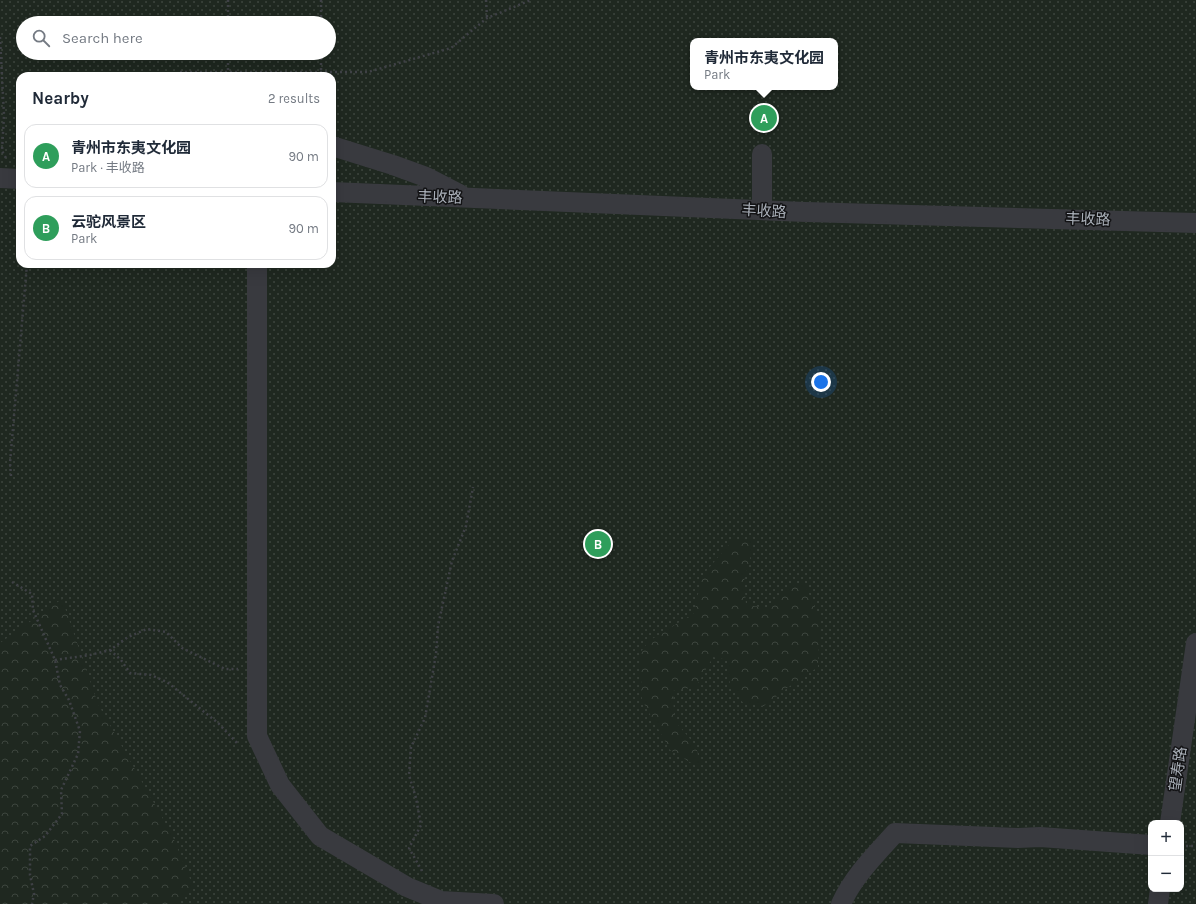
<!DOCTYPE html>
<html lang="en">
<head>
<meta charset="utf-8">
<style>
	:root { --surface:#fff; --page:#f2f2f3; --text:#1f2937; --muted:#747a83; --line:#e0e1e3; --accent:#7d6237 }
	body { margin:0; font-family:Karla,"Noto Sans SC",sans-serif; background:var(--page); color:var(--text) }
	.controls { position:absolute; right:12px; bottom:12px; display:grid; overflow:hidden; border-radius:8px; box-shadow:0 4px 16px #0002 }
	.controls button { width:36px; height:36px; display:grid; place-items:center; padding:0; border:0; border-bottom:1px solid var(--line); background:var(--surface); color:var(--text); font:20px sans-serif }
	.you { position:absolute; left:821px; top:382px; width:14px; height:14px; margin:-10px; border:3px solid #fff; border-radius:50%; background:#1a73e8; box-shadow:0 0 0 6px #1a73e833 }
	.badge { display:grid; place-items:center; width:26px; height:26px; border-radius:50%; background:var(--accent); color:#fff; font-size:13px; font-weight:700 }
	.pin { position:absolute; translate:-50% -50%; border:2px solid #fff; box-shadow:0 1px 4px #0006 }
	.popup { position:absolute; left:690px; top:38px; width:148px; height:52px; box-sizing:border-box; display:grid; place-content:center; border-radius:8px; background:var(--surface); filter:drop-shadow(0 1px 3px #0005); font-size:13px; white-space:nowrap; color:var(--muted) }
	.popup b { font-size:15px; color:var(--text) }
	.popup::after { content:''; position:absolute; left:50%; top:100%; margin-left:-8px; border:8px solid transparent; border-top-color:var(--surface) }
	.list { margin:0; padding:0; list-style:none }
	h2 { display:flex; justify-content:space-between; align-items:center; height:52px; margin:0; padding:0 16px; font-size:17px }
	h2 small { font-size:13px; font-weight:400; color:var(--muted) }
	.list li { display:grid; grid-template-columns:26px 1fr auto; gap:12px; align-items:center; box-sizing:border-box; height:64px; margin:0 8px 8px; padding:0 8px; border:1px solid var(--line); border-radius:12px }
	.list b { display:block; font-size:15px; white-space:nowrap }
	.list p { margin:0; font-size:13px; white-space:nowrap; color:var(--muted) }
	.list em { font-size:13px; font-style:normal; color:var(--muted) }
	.icon { flex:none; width:22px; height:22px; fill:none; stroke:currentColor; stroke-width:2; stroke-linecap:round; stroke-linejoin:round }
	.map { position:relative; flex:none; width:1196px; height:904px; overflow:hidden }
	.search { position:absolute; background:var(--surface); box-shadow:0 4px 16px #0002; left:16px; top:16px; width:320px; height:44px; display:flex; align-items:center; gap:10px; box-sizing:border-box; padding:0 14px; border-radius:22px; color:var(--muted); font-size:15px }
	.panel { position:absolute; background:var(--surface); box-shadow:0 4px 16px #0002; left:16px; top:72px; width:320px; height:196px; border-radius:12px }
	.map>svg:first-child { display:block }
	.grass { fill:url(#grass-dots); fill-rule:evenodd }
	.forest { fill:url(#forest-crowns) }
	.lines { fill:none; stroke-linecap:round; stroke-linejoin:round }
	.path { stroke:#3f4146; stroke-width:2.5; stroke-dasharray:2 3; stroke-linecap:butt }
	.minor { stroke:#393a3f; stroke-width:20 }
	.labels { text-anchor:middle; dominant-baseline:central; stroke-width:3; stroke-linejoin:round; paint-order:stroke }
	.street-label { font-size:15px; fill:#aab0b9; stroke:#131315 }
</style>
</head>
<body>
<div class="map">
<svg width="1196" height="904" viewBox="0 0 1196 904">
	<defs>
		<pattern id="grass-dots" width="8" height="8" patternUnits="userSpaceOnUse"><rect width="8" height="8" fill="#1f2820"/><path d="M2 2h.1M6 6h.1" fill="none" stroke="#3d453e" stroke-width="1.8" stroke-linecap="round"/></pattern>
		<pattern id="forest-crowns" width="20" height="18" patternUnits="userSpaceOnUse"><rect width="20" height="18" fill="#1f2820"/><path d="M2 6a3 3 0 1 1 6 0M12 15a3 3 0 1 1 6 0" fill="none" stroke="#3d453e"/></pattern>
	</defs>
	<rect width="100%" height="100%" fill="#18181a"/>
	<!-- grass -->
	<path class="grass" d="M0,0H1196V904H0ZM23,23H329V53H23ZM693,41H835V87H693ZM20,76H332V264H20ZM1151,823H1181V889H1151Z"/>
	<!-- forest -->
	<path class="forest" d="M753,539L750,559L744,581L746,604L768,609L789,586L804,583L820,618L818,667L790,686L764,706L744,704L730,686L728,660L713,657L696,687L673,691L674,720L696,746L701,769L670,750L642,700L640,653L649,641L694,613L702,576L732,541Z
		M62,599L98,704L172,835L193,886L178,904H0V643Z"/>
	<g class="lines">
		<!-- path -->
		<path class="path" d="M228,0V23
			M321,0V23
			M486,0L487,17
			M0,37L4,115L2,151L6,158
			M228,53V72
			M321,53V72
			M180,72H368L451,48L487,18L531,0
			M241,72V76
			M303,72V76
			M11,476L10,463L27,264
			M12,582L32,594L33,610L55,660L60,685L69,700L80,731L78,754L61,790L62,814L45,836L30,846V875L34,894L32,904
			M110,650L121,660L130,673L151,675L167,682L218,723L238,744
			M55,660L90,655L110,650L128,637L147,629L166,632L182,648L225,669H238
			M1181,846H1196
			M422,871L409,848L421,825L416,798L409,775L411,747L425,718L436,654L438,626L452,561L466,526L473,487"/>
		<!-- minor -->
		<path class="minor" d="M332,146L393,165L426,177L461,195
			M762,154V210
			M0,178L20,179
			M332,192L806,212L1196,223
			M257,264V736L280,785L320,836L407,887L441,901L494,904
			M1170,823L1196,643
			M841,904C853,877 875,855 895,833L1018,838L1040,837L1151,845
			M1158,904L1160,889"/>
	</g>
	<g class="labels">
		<!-- street labels -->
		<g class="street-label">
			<text transform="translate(440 197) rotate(2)">丰收路</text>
			<text transform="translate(764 211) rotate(3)">丰收路</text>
			<text transform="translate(1088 219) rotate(2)">丰收路</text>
			<text transform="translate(1178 769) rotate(-82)">望寿路</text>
		</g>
	</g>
</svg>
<div class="controls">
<button>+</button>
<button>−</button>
</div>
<div class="you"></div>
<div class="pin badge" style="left:764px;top:118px;background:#2e9e5b">A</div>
<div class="popup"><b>青州市东夷文化园</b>Park</div>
<div class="pin badge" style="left:598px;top:544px;background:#2e9e5b">B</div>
<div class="search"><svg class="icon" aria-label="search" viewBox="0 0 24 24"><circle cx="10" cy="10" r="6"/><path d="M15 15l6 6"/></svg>Search here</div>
<section class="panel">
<h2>Nearby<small>2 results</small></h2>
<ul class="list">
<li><span class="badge" style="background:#2e9e5b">A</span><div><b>青州市东夷文化园</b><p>Park · 丰收路</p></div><em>90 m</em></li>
<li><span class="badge" style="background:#2e9e5b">B</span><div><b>云驼风景区</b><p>Park</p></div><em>90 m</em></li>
</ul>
</section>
</div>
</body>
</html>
